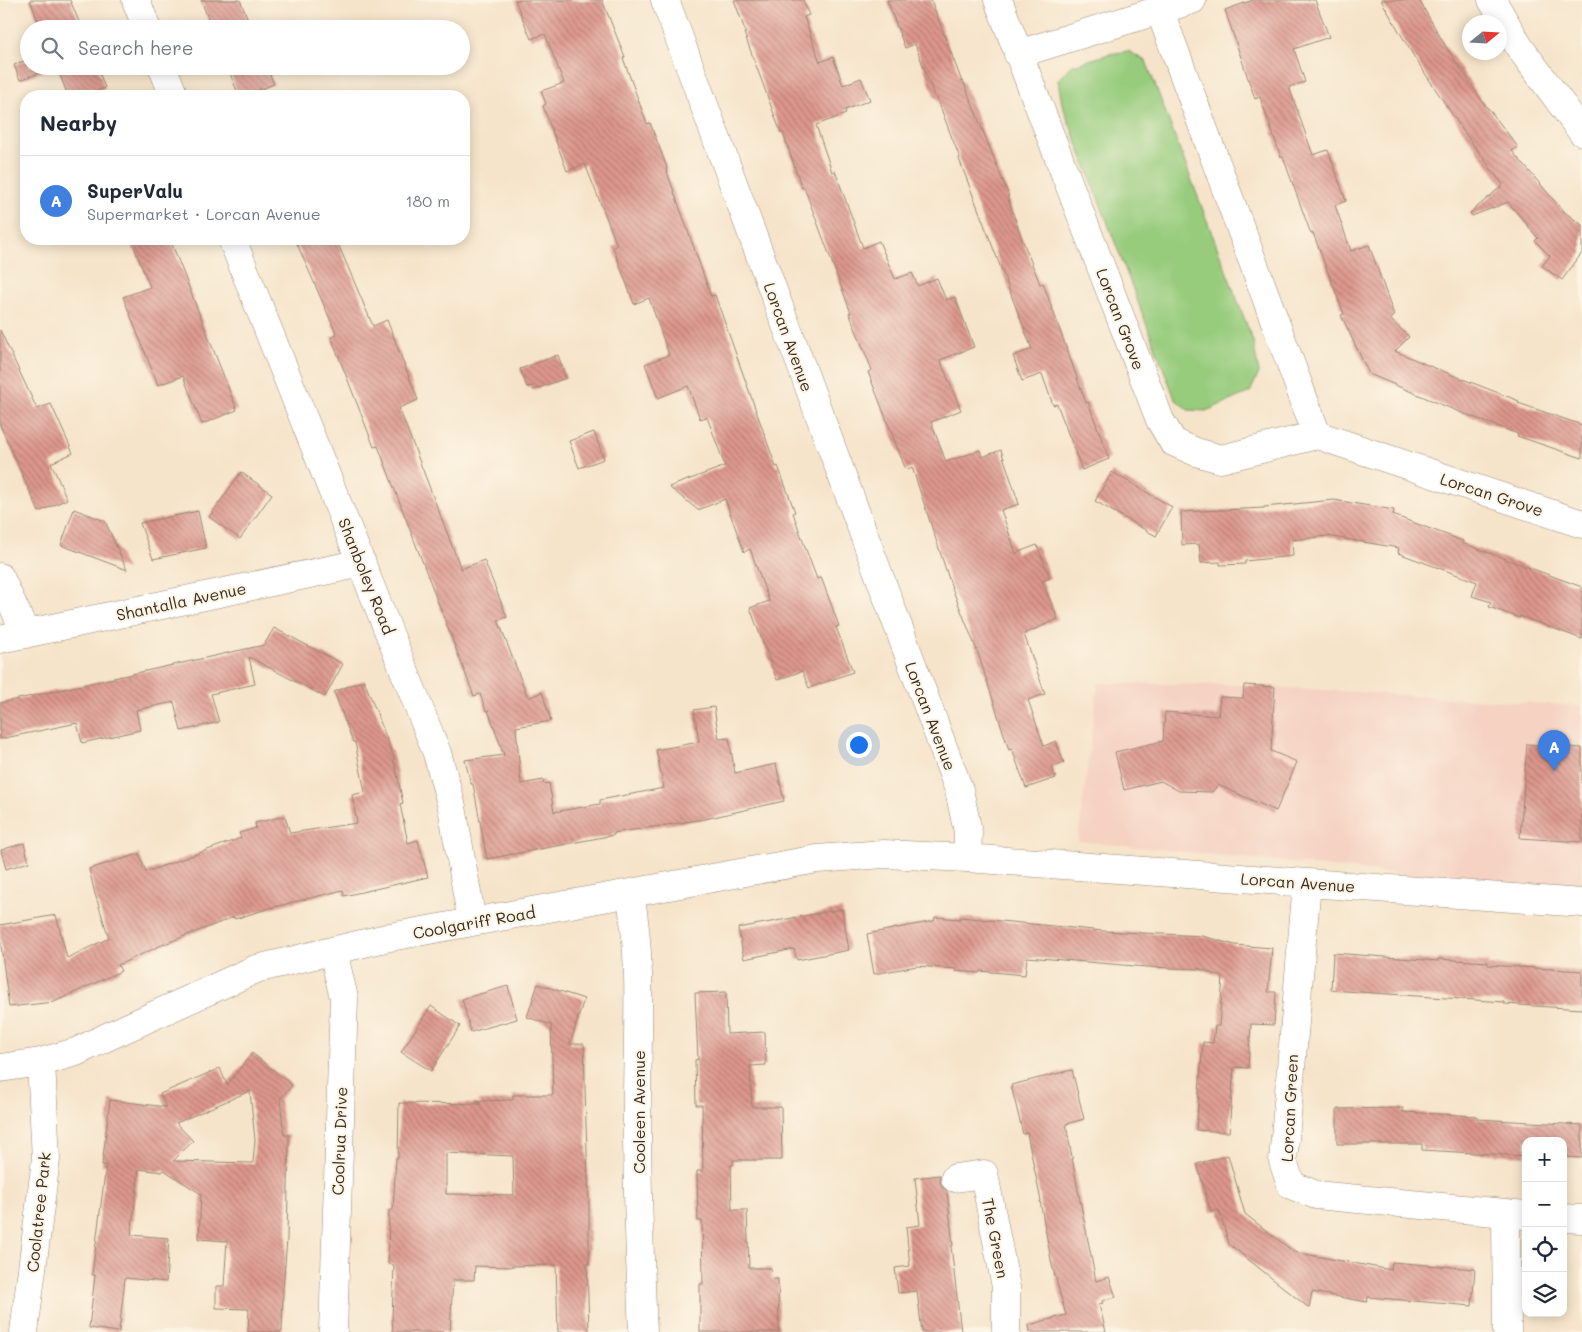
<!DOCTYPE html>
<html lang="en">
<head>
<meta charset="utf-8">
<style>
	:root { --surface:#fff; --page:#f2f2f3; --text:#1f2937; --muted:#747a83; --line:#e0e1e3; --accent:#0b8043 }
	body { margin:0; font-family:Mali,sans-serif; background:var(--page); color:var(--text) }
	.controls { position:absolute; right:15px; bottom:15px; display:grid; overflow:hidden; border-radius:10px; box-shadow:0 2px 12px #0003 }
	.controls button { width:45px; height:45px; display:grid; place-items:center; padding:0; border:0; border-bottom:1px solid var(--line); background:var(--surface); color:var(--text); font:25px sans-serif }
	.compass { position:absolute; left:1462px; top:15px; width:45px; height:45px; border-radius:50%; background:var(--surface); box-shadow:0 2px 12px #0003; rotate:72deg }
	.you { position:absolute; left:858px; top:744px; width:18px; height:18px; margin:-12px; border:4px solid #fff; border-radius:50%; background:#1a73e8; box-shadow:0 0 0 8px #1a73e833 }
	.badge { display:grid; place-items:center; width:32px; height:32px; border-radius:50%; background:var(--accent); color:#fff; font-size:16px; font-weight:700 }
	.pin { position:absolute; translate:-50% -41px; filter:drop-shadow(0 1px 2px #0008) }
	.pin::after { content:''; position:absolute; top:26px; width:18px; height:15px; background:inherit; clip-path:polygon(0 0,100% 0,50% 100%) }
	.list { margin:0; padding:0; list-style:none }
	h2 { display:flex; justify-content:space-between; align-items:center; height:65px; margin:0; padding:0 20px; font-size:21px }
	h2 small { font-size:16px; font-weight:400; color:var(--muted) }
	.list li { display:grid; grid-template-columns:32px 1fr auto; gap:15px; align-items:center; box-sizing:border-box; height:90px; padding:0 20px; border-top:1px solid var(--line) }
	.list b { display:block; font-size:19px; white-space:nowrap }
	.list p { margin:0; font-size:16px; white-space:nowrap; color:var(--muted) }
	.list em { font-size:16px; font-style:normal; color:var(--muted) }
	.icon { flex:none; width:28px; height:28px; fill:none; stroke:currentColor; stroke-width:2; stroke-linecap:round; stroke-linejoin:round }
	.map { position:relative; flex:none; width:1582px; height:1332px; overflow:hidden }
	.search { position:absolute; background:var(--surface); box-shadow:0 2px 12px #0003; left:20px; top:20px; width:450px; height:55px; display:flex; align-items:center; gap:12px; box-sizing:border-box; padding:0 18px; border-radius:28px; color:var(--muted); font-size:19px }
	.panel { position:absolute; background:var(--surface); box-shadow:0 2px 12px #0003; left:20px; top:90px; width:450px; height:155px; border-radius:20px }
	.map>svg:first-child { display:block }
	.built { fill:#f5d2c2 }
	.green { fill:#97cc7d; stroke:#697b4e }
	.building { fill:url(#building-back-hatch); fill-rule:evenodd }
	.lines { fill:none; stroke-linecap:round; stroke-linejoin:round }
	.minor-casing { stroke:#988774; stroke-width:29 }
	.minor { stroke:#fff; stroke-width:28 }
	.labels { text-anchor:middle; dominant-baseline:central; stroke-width:4; stroke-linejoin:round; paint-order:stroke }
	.street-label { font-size:16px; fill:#3b2a1e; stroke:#fcf5e5 }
</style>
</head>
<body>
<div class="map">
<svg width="1582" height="1332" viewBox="0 0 1582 1332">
	<defs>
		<pattern id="building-back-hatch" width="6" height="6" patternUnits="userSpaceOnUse" patternTransform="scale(1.25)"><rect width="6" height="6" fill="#dd978d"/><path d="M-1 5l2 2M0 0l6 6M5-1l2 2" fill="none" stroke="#b47b73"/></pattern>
	</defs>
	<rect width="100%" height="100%" fill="#fcf5e5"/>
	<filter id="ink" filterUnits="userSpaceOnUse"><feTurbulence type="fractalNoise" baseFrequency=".02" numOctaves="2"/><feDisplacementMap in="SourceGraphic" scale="10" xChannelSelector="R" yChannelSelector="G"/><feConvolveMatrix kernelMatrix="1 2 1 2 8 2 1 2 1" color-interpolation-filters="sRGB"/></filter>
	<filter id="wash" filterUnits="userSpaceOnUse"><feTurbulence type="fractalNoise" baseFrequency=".0096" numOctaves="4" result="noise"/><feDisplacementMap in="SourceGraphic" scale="20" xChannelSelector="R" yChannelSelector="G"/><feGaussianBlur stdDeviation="1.12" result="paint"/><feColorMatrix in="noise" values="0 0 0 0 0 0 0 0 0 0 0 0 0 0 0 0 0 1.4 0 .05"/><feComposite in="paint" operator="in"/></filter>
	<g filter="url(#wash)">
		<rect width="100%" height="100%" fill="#f6e4ca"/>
		<!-- built -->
		<path class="built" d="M1098,683L1244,685L1582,706V887L1488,883L1078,841Z"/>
		<!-- green -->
		<path class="green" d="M1128,51L1146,61L1253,341L1259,373L1250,392L1206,411L1188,410L1175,399L1062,104L1058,80L1070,66L1109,54Z"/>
		<g id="blocks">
			<!-- building -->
			<path class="building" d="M30,0H70L82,29H41Z
				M201,0H240L252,29H212Z
				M515,0H602L625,57L623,58L647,124L650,123L659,146L667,168L666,169L711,296L715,295L776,467L778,466L795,512L793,513L805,547L817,579L821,577L839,626L836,627L853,672L809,688L802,671L777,680L750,608L769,601L750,549L744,552L725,499L698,510L669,487L725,466L707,417L700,419L688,386L658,398L645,364L669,355L649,298L634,304L613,247L617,245L585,164L567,171L543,106L546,104L541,91L564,83L545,34L531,39Z
				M734,0H803L809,15L804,17L820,62L833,57L843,85L861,78L870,100L845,110L846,114L816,125L832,172L835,171L863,248L879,241L895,279L912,273L918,286L937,278L946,300L955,297L974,347L940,360L961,410L931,422L946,462L980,450L982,457L1001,450L1019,504L1001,510L1016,553L1037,545L1050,578L1042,581L1058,619L1024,634L1045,694L1028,700L1044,746L1056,741L1064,763L1052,767L1056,778L1026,788L1012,749L1009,750L978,653L952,588L912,467L906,470L868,372L872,370L849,313H851L804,187L802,188L783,133H781L744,33H746Z
				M887,0H931L962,82L963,81L1009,196H1007L1022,239L1040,284L1043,283L1086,403L1088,402L1109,459L1082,470L1057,404L1053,405L1042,374L1022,381L1013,356L1032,349L959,159L960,158L952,138L937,98H935L915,44L905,48Z
				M1253,0H1315L1329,37L1294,49L1305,82L1289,87L1313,155L1328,150L1346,201L1335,205L1351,251L1369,245L1394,315L1390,319L1409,337L1395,351L1432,367L1519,401L1518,403L1582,425V458L1517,436L1518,434L1457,411L1369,374L1341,315L1344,314L1313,233L1311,234L1283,157H1281L1260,97L1255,99L1225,10Z
				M1381,0H1419L1446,47L1487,108H1488L1518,147L1512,151L1563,211L1582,225V253L1562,280L1542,266L1550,256L1535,241L1538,238L1508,202L1472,216L1470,213L1503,185L1461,128L1413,55Z
				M29,59V66H97L105,88L85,96H68L57,67L20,80L14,65Z
				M227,66H266L274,84L243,96H239Z
				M131,239H170L237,410L202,424L183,376L158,385L123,297L150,287Z
				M295,239H336L373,326L387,320L418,400L399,408L461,569L484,560L507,617L498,620L528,698L542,692L551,721L516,727L521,784L543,780L544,784L549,783L554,812L600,804V800L664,788L656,750L699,742L694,710L714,707L719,739L729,738L735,773L776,764L784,801L705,819L614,833V835L487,859L473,784H471L465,760L504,755L488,710L486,711L480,694L474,696L378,446L374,447L331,337L337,335Z
				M0,330L37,409L51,404L73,453L51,463L67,499L39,512L0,425Z
				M558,355L566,378L533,390L532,386L527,387L520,369Z
				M594,432L604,459L579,468L569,441Z
				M241,472L272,494L240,539L209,517Z
				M1112,472L1172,507L1156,536L1095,501Z
				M1334,500L1394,510L1393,515L1463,541L1462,543L1582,587V639L1520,616V618L1489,607L1491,602L1472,596L1477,582L1398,553L1399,548L1327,536L1292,540L1293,556L1245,561V564L1220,565V562L1201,563L1199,544L1182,545L1181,512L1264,508V507Z
				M74,509L105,521L127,570L61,545Z
				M198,511L206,548L153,559L140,523Z
				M274,628L343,664L325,697L249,657L255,684L211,694L219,722L181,731L174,702L136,710L140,730L82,743L77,723L0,739V703L264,645Z
				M364,680L393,755L403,803L400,804L408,843L418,840L428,877L344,896L343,890L270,908L235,919L234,917L162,945L118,965L121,971L54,1002L9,1007L0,938V925L56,915L67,958L109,938L95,894L89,869L139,854L146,872L241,838L239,833L256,828L255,823L285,816L290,833L357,823L352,795L365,792L355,742H353L334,692Z
				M1244,685L1275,687L1271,751L1297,762L1276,811L1218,785L1212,792L1179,791L1161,781L1124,790L1115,752L1163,741L1165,712L1218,716L1220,697L1243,698Z
				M1527,744L1582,748V842L1520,838Z
				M24,843L29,862L6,869L1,850Z
				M842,909L849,950L797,960L794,949L744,959L738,928Z
				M935,917L960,919V917L1103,931L1202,936L1235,945L1272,948L1268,992H1276L1274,1025L1251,1024L1248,1068L1234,1067L1229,1132L1196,1130L1203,1042L1213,1043L1215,1026H1219L1223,977L1200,969L1147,967L1027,957L1025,975L980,971L979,973L956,971V969L917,966L874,974L867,934L934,921Z
				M1333,953L1438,961V959L1488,962V965L1582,971V1009L1504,1004V1002L1331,990Z
				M538,984L584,999L570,1044H584L586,1125L589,1204V1264H587L589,1332H558L556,1265L511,1266V1267L475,1266L474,1280H453L450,1332H393L392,1318L394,1265L388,1264L389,1210H393L396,1158H398L399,1103L481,1104L476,1101L513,1100V1095H553L551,1025L527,1017ZM446,1153L513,1156L514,1195L446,1194Z
				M508,986L517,1019L471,1032L462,999Z
				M726,992L727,1034L765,1032L766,1065L750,1066L752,1107H781L782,1160H733V1165H731L732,1210H747L749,1268H771L772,1279H778L779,1332H700V1284H703L702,1221H698L697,1171H703L702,1105H696L695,1060L698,1059L695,993Z
				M431,1006L460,1026L431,1071L401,1052Z
				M252,1053L292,1085L280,1099L284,1135H289L287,1239L283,1289L282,1332H248L249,1309L216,1308V1286H224L227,1241L199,1239L201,1194L164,1170L162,1172L139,1169L131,1235L169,1238L166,1282L125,1278L119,1332L89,1328L95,1275H92L106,1165H102L110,1100L166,1107L160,1094L220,1068L227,1085ZM250,1091L255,1140L253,1163L173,1161L193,1141L176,1123Z
				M1072,1070L1084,1119L1066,1124L1077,1185L1096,1281L1109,1277L1116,1297L1102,1301L1103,1303L1099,1304L1106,1332H1030L1029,1325L1066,1315L1052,1265L1040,1201H1041L1027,1133L1023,1134L1011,1085Z
				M1403,1108V1112L1477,1116V1119L1582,1125V1158L1563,1157V1141H1526V1156L1422,1150V1144H1337V1109Z
				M1228,1155L1245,1214L1294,1252L1391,1270L1392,1262L1475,1269L1472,1306L1368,1297L1367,1302L1312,1292L1309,1308L1229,1244L1219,1210L1211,1212L1197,1164Z
				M940,1175V1181L942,1187L947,1191L953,1246H951L961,1332H922L917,1291L898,1293L895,1268L910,1266L906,1227L920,1225L915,1178Z"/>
		</g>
	</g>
	<g filter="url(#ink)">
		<use href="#blocks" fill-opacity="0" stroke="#988774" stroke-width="1"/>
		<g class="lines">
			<!-- minor casing -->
			<g class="minor-casing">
				<path id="minor" d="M136,0L147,29
					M665,0L959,790L968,832L967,858
					M998,0L1160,420L1173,442L1196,452L1221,459L1317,435L1582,524
					M1492,0L1520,48L1582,132
					M1160,11L1317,435
					M1018,54L1192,0
					M162,66L174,96
					M232,239L437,753L452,807L472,922
					M0,577L26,634
					M0,639L362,563
					M1307,883L1283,1161L1291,1185L1316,1195L1526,1215
					M630,893C644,970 636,1046 637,1124C637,1193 640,1263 643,1332
					M0,1068L41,1062L76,1052L111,1035L256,969L390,937L817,859L884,854L967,858L1582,903
					M955,1178L984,1174L1006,1287V1332
					M1506,1214L1507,1332
					M1563,1218L1582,1219
					M24,1332L46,1159L41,1062
					M333,1332L344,998L333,951"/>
			</g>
			<!-- minor -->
			<use href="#minor" class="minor"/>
		</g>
	</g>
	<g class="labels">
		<!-- street labels -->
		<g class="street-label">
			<text transform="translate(1121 319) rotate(69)">Lorcan Grove</text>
			<text transform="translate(789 337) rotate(70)">Lorcan Avenue</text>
			<text transform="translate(1492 494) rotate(18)">Lorcan Grove</text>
			<text transform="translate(367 576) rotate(68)">Shanboley Road</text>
			<text transform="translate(181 601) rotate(-12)">Shantalla Avenue</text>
			<text transform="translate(931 716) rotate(69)">Lorcan Avenue</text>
			<text transform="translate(1298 882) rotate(4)">Lorcan Avenue</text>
			<text transform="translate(474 922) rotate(-10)">Coolgariff Road</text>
			<text transform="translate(1289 1108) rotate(-87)">Lorcan Green</text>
			<text transform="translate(638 1112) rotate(-90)">Cooleen Avenue</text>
			<text transform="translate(339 1141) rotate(-88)">Coolrua Drive</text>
			<text transform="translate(38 1212) rotate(-84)">Coolatree Park</text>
			<text transform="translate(996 1238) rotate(79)">The Green</text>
		</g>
	</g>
</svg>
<div class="controls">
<button>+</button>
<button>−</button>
<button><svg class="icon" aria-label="locate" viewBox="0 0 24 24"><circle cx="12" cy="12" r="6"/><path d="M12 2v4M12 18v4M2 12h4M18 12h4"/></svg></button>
<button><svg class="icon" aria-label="layers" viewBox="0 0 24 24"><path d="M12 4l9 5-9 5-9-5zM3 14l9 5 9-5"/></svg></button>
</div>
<svg class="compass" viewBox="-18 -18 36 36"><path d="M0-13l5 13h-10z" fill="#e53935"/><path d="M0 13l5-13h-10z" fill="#747a83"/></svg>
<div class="you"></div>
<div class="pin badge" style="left:1554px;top:771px;background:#3f7fe0">A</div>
<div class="search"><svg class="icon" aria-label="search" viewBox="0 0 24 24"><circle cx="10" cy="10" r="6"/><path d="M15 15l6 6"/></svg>Search here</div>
<section class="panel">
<h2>Nearby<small></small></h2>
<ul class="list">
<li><span class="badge" style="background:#3f7fe0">A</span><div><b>SuperValu</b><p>Supermarket · Lorcan Avenue</p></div><em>180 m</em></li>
</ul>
</section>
</div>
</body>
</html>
